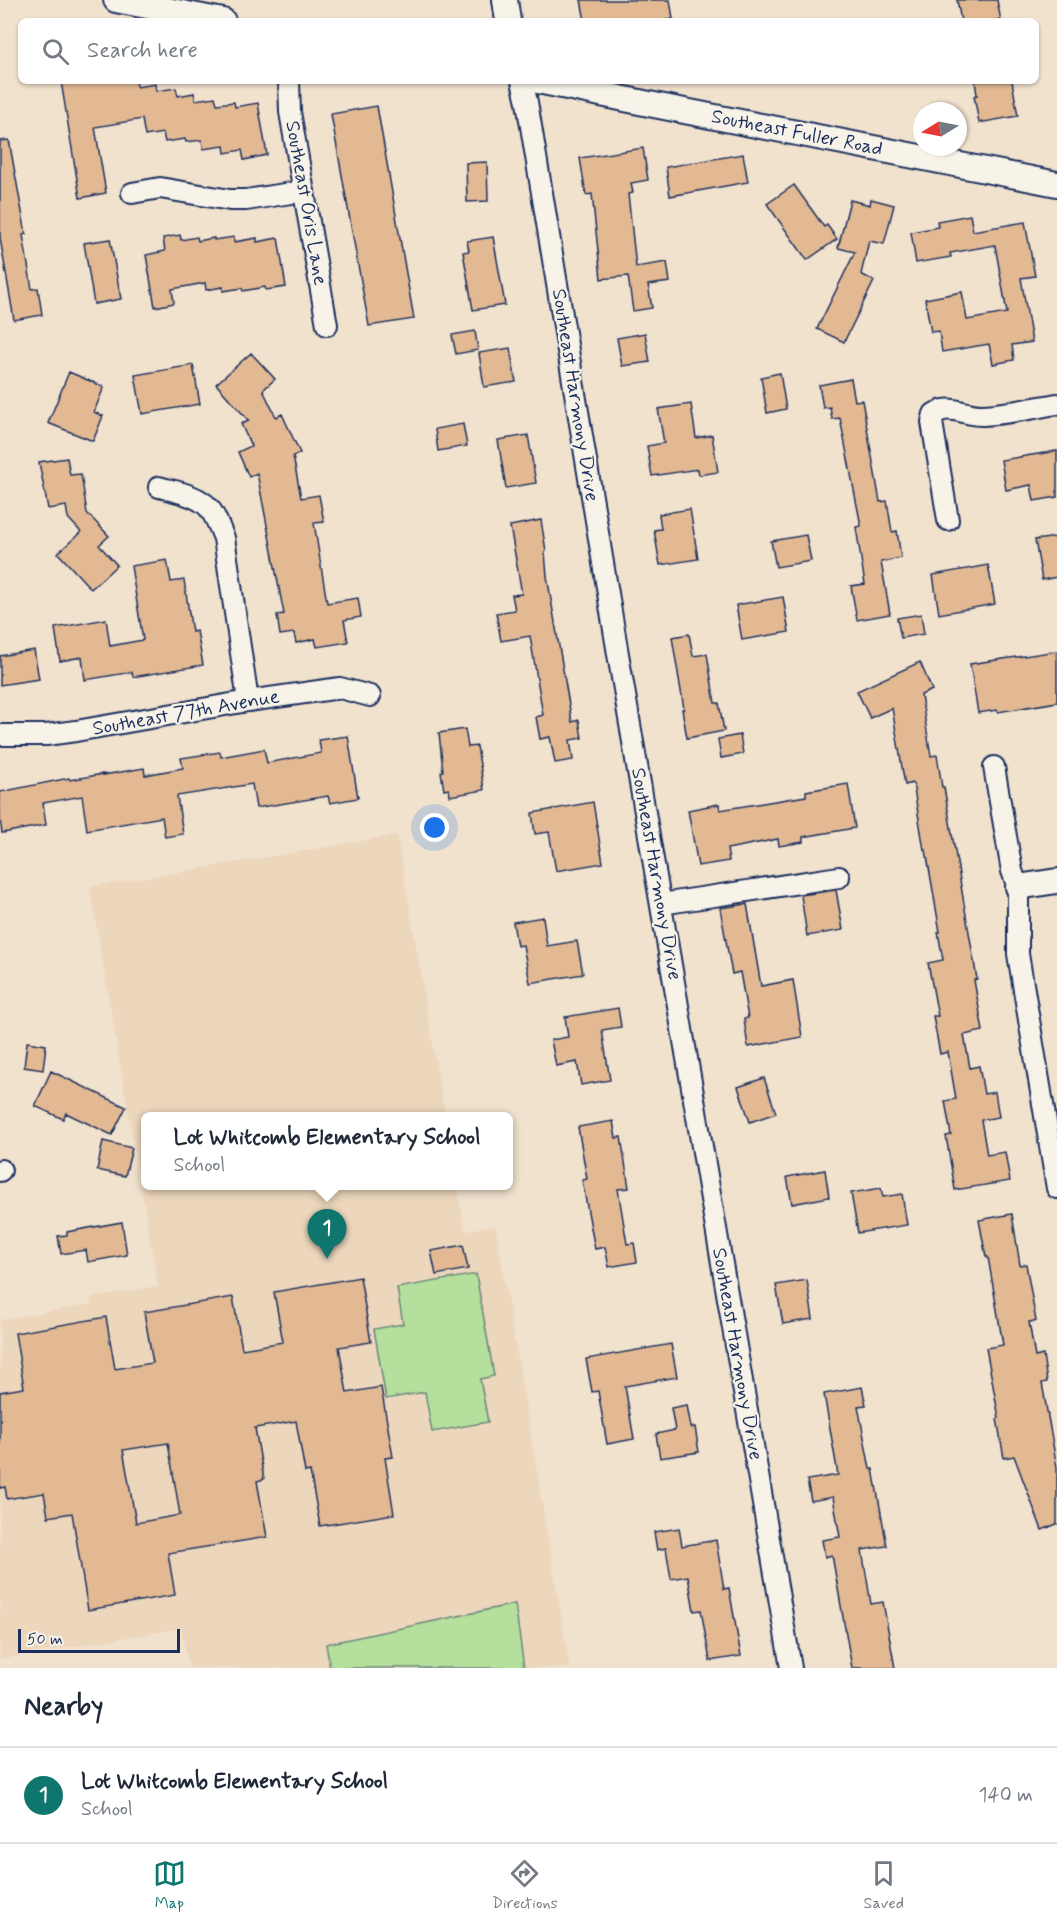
<!DOCTYPE html>
<html lang="en">
<head>
<meta charset="utf-8">
<style>
	:root { --surface:#fff; --page:#f2f2f3; --text:#1f2937; --muted:#747a83; --line:#e0e1e3; --accent:#0f766e }
	body { margin:0; font-family:Mynerve,sans-serif; background:var(--page); color:var(--text) }
	.compass { position:absolute; left:913px; top:102px; width:54px; height:54px; border-radius:50%; background:var(--surface); box-shadow:0 2px 4px #0004; rotate:260deg }
	.scale { position:absolute; left:18px; bottom:15px; width:162px; box-sizing:border-box; padding-left:6px; border:3px solid #1b2f5e; border-top:0; font-size:16px; line-height:21px; white-space:nowrap; color:#1b2f5e; -webkit-text-stroke:4px #f7f3e8; paint-order:stroke }
	.you { position:absolute; left:435px; top:828px; width:21px; height:21px; margin:-15px; border:4px solid #fff; border-radius:50%; background:#1a73e8; box-shadow:0 0 0 9px #1a73e833 }
	.badge { display:grid; place-items:center; width:39px; height:39px; border-radius:50%; background:var(--accent); color:#fff; font-size:20px; font-weight:700 }
	.pin { position:absolute; translate:-50% -50px; filter:drop-shadow(0 2px 3px #0008) }
	.pin::after { content:''; position:absolute; top:32px; width:21px; height:18px; background:inherit; clip-path:polygon(0 0,100% 0,50% 100%) }
	.popup { position:absolute; left:141px; top:1112px; width:372px; height:78px; box-sizing:border-box; display:grid; place-content:center; border-radius:9px; background:var(--surface); filter:drop-shadow(0 2px 4px #0005); font-size:20px; white-space:nowrap; color:var(--muted) }
	.popup b { font-size:22px; color:var(--text) }
	.popup::after { content:''; position:absolute; left:50%; top:100%; margin-left:-12px; border:12px solid transparent; border-top-color:var(--surface) }
	.list { margin:0; padding:0; list-style:none }
	h2 { display:flex; justify-content:space-between; align-items:center; height:78px; margin:0; padding:0 24px; font-size:26px }
	h2 small { font-size:20px; font-weight:400; color:var(--muted) }
	.list li { display:grid; grid-template-columns:39px 1fr auto; gap:18px; align-items:center; box-sizing:border-box; height:96px; padding:0 24px; border-top:2px solid var(--line) }
	.list b { display:block; font-size:22px; white-space:nowrap }
	.list p { margin:0; font-size:20px; white-space:nowrap; color:var(--muted) }
	.list em { font-size:20px; font-style:normal; color:var(--muted) }
	.icon { flex:none; width:33px; height:33px; fill:none; stroke:currentColor; stroke-width:2; stroke-linecap:round; stroke-linejoin:round }
	.map { position:relative; flex:none; width:1057px; height:1668px; overflow:hidden }
	.search { position:absolute; background:var(--surface); box-shadow:0 2px 4px #0004; left:18px; right:18px; top:18px; height:66px; display:flex; align-items:center; gap:15px; box-sizing:border-box; padding:0 21px; border-radius:9px; color:var(--muted); font-size:22px }
	.sheet { height:174px; background:var(--surface) }
	nav { display:flex; justify-content:space-around; align-items:center; box-sizing:border-box; height:84px; border-top:2px solid var(--line); background:var(--surface); font-size:16px; color:var(--muted) }
	nav a { display:grid; justify-items:center; gap:3px }
	nav .on { color:var(--accent) }
	.map>svg:first-child { display:block }
	.built { fill:#ecd6bc }
	.green { fill:#b5df9c; stroke:#68877d; stroke-width:1.5 }
	.building { fill:#e2b992; stroke:#1b2f5e; stroke-width:1.5; fill-rule:evenodd }
	.lines { fill:none; stroke-linecap:round; stroke-linejoin:round }
	.minor-casing { stroke:#1b2f5e; stroke-width:24 }
	.tertiary-casing { stroke:#1b2f5e; stroke-width:28 }
	.minor { stroke:#f7f3e8; stroke-width:20 }
	.tertiary { stroke:#f7f3e8; stroke-width:24 }
	.labels { text-anchor:middle; dominant-baseline:central; stroke-width:4.5; stroke-linejoin:round; paint-order:stroke }
	.street-label { font-size:20px; fill:#1b2f5e; stroke:#f7f3e8 }
</style>
</head>
<body>
<div class="map">
<svg width="1057" height="1668" viewBox="0 0 1057 1668">
	<rect width="100%" height="100%" fill="#f1e2ce"/>
	<filter id="ink" filterUnits="userSpaceOnUse"><feTurbulence type="fractalNoise" baseFrequency=".0167" numOctaves="2"/><feDisplacementMap in="SourceGraphic" scale="12" xChannelSelector="R" yChannelSelector="G"/><feConvolveMatrix kernelMatrix="1 2 1 2 8 2 1 2 1" color-interpolation-filters="sRGB"/></filter>
	<g filter="url(#ink)">
		<!-- built -->
		<path class="built" d="M397,835L445,1116H146V1186H457L465,1231L495,1225L570,1668H189L181,1628L0,1659V1320L91,1304V1298L158,1286L90,887Z"/>
		<!-- green -->
		<path class="green" d="M476,1274L494,1376L480,1379L488,1422L432,1432L425,1392L386,1399L374,1329L403,1324L397,1288Z
			M515,1604L524,1668H330L326,1644Z"/>
		<!-- building -->
		<path class="building" d="M581,0H670L673,19L662,21H585Z
			M957,0H997L1001,21H961Z
			M61,81H136L137,87L155,84L156,91L176,88L178,96L194,93L195,100L215,97L217,104L234,102L235,107L258,103L267,155L244,160L242,150L225,153L224,146L203,149L202,140L186,142L185,139L165,142L163,133L145,136L142,119L95,127L106,193L80,198Z
			M975,81H1012L1018,116L979,123L974,96L977,95Z
			M377,106L414,319L369,326L331,114Z
			M9,140L26,234L23,235L32,289L38,288L42,315L14,320L0,238V141Z
			M643,148L648,180L631,183L633,193L628,194L636,267L667,262L670,282L648,285L652,308L633,311L628,276L601,279L592,194L586,195L580,158Z
			M743,154L748,182L670,196L666,167Z
			M487,162L488,201L467,202L466,163Z
			M794,185L824,227L827,225L837,239L807,260L767,204Z
			M871,199L894,205L884,244L869,241L861,274L874,281L844,342L817,329L855,252L838,248L850,200L870,205Z
			M970,215L973,231L1025,222L1035,276L1021,278L1032,342L1012,345L1014,360L993,364L989,344L942,352L939,331L931,332L925,299L962,292L967,320L1007,313L995,245L950,253L951,257L916,263L911,232L938,227L937,221Z
			M180,235L181,240L197,237L198,241L214,238V240L234,237V242L257,238V242L278,238L286,287L266,290L265,287L243,291L242,288L223,291V287L206,290L205,283L172,289L174,303L155,307L146,255L165,251L163,238Z
			M493,237L505,305L473,310L463,252L469,251L467,241Z
			M110,239L121,299L94,304L84,243Z
			M475,331L478,350L456,354L452,335Z
			M645,333L650,362L622,366L617,338Z
			M510,348L516,382L484,387L479,353Z
			M251,353L275,379L263,390L276,417L282,414L300,453L293,456L301,498L319,495L324,522L314,523L327,603L358,598L361,617L344,620L348,642L317,647L315,639L296,643L294,633L280,635L277,615L284,614L257,473L249,477L238,452L251,446L241,424L249,421L216,384Z
			M193,365L200,404L142,414L135,375Z
			M69,372L104,387L94,412L103,416L93,441L48,423Z
			M780,373L786,409L767,413L761,377Z
			M851,379L855,401L862,400L880,502L887,501L892,532L897,531L901,558L881,562L890,614L857,620L851,586L865,584L856,527L861,526L840,418L832,419L830,407L823,408L819,385Z
			M691,404L696,438L712,435L718,472L699,475L698,469L652,476L647,446L664,443L658,409Z
			M463,424L467,446L438,451L435,429Z
			M528,435L536,483L506,488L498,440Z
			M1057,451V497L1034,501L1031,485L1006,490L1001,460Z
			M67,458L70,475L81,474L87,513L109,536L99,545L117,565L91,589L58,553L81,532L68,518L66,506L48,509L39,462Z
			M690,509L698,559L660,565L654,530L661,529L659,514Z
			M541,520L546,551L545,552L547,576L572,722L579,720L582,738L570,740L573,760L555,763L550,737L540,739L536,717L543,715L530,636L501,641L496,613L515,610L512,595L522,594L510,526Z
			M806,535L811,561L776,567L771,541Z
			M1057,537V577L1042,580L1035,540Z
			M167,560L171,582L184,580L192,632L197,631L203,665L133,677L132,672L85,680L82,657L60,661L55,628L106,619L110,646L143,640L131,566Z
			M988,565L995,604L939,614L933,575Z
			M783,597L789,632L742,640L736,605Z
			M921,614L924,634L901,638L897,618Z
			M689,634L693,656L707,654L715,703H719L724,731L687,738L682,709H684L672,637Z
			M34,650L39,679L0,685V656Z
			M1057,651V702L998,712L997,710L978,713L970,664Z
			M920,662L932,690L921,695L931,756L937,755L942,787H944L977,979L974,980L983,1031L964,1035L970,1068L979,1066L984,1094L995,1092L999,1117L981,1120L987,1155L1005,1152L1010,1181L955,1190L946,1136L951,1135L945,1101L956,1099L948,1052L940,1054L933,1016H938L928,963L943,960L938,932H940L926,850H924L913,783L905,785L892,708L870,718L857,691Z
			M465,729L468,747L477,746L484,790L450,796L449,789L444,790L441,772L443,771L439,733Z
			M740,735L743,754L721,758L718,739Z
			M348,736L358,798L330,803L328,796L256,808L252,784L177,796L183,834L165,837L162,817L87,830L82,796L43,803L46,825L2,833L0,819V792L69,778L70,780L103,774V775L144,768L145,775L183,768L181,758L220,752L221,757L264,749L267,763L321,753L319,740Z
			M848,784L855,828L803,837V842L779,846L778,839L727,849L729,861L698,866L688,810L719,804L720,810L806,796V791Z
			M593,802L603,863L556,871L549,832L535,834L532,813Z
			M836,890L843,930L807,936L801,895Z
			M747,904L761,986L793,980L802,1037L748,1047L744,1019L748,1018L740,972L732,974L720,908Z
			M543,917L547,946L577,941L583,974L530,983L523,945L517,946L513,922Z
			M618,1008L621,1027L602,1030L610,1080L581,1085L577,1062L556,1066L551,1040L568,1037L565,1017Z
			M27,1042L46,1045L43,1070L24,1067Z
			M51,1071L126,1107L112,1135L66,1113L63,1119L35,1106Z
			M764,1078L776,1113L750,1122L738,1087Z
			M613,1121L616,1138L621,1137L629,1188L618,1189L627,1244L634,1243L637,1262L609,1267L605,1247L595,1249L582,1180L587,1179L578,1127Z
			M103,1141L132,1148L125,1176L97,1170Z
			M825,1170L829,1197L792,1204L787,1177Z
			M881,1188L883,1197L902,1194L907,1225L858,1233L851,1193Z
			M1012,1214L1020,1265L1026,1264L1036,1321L1029,1322L1035,1357L1043,1355L1047,1382L1042,1383L1057,1467V1524L1042,1530L1014,1456L1004,1458L997,1419L999,1418L986,1348L1003,1345L988,1257H986L979,1220Z
			M122,1222L127,1255L88,1262L86,1250L61,1254L58,1236L67,1235V1232Z
			M463,1245L468,1269L436,1275L431,1251Z
			M360,1277L371,1342L339,1347L347,1393L381,1387L393,1457L385,1458L394,1514L320,1526L310,1471L305,1472L296,1421L255,1428L264,1479L257,1481L267,1537L168,1553L175,1595L88,1610L72,1513L48,1517L44,1493L7,1499L5,1487L0,1488V1392L24,1388L15,1333L106,1317L115,1369L153,1363L144,1312L233,1297L242,1349L283,1342L274,1292ZM168,1443L180,1515L136,1523L123,1450Z
			M807,1280L813,1319L783,1324L776,1285Z
			M671,1344L677,1377L625,1386L634,1439L607,1444L598,1391L592,1392L586,1359Z
			M862,1387L866,1405L858,1406L870,1469H873L887,1546L862,1550L871,1604L883,1602L895,1668H852L832,1555L825,1557L822,1540L840,1537L833,1497L811,1501L807,1480L838,1475L824,1394Z
			M687,1405L691,1428L695,1427L699,1452L660,1458L656,1434L675,1430L671,1408Z
			M679,1528L682,1546L716,1540L724,1589L729,1588L741,1656L710,1661L701,1610L694,1611L688,1576L671,1579L666,1548L657,1550L654,1532Z"/>
		<g class="lines">
			<!-- minor casing -->
			<g class="minor-casing">
				<path id="minor" d="M289,81L290,112L327,325
					M522,81L527,102L618,654L791,1668
					M132,193L160,188L230,200H246L304,191
					M159,487C173,491 193,494 205,504C214,511 219,527 224,538L248,701
					M948,520L932,422L934,414C950,403 965,416 983,415C1007,414 1033,408 1057,404
					M0,735H46L76,731L248,701L340,688L370,696
					M994,767L1012,871L1018,887V954L1057,1188
					M661,904L839,877
					M0,1171L1,1170"/>
			</g>
			<!-- tertiary casing -->
			<g class="tertiary-casing">
				<path id="tertiary" d="M116,0L223,21
					M505,0L508,21
					M538,81L654,105L1057,184
					M1018,887L1057,881"/>
			</g>
			<!-- minor -->
			<use href="#minor" class="minor"/>
			<!-- tertiary -->
			<use href="#tertiary" class="tertiary"/>
		</g>
	</g>
	<g class="labels">
		<!-- street labels -->
		<g class="street-label">
			<text transform="translate(797 133) rotate(11)">Southeast Fuller Road</text>
			<text transform="translate(306 203) rotate(80)">Southeast Oris Lane</text>
			<text transform="translate(575 395) rotate(81)">Southeast Harmony Drive</text>
			<text transform="translate(186 713) rotate(-10)">Southeast 77th Avenue</text>
			<text transform="translate(656 874) rotate(80)">Southeast Harmony Drive</text>
			<text transform="translate(737 1354) rotate(80)">Southeast Harmony Drive</text>
		</g>
	</g>
</svg>
<svg class="compass" viewBox="-18 -18 36 36"><path d="M0-13l5 13h-10z" fill="#e53935"/><path d="M0 13l5-13h-10z" fill="#747a83"/></svg>
<div class="scale">50 m</div>
<div class="you"></div>
<div class="pin badge" style="left:327px;top:1259px">1</div>
<div class="popup"><b>Lot Whitcomb Elementary School</b>School</div>
<div class="search"><svg class="icon" aria-label="search" viewBox="0 0 24 24"><circle cx="10" cy="10" r="6"/><path d="M15 15l6 6"/></svg>Search here</div>
</div>
<section class="sheet">
<h2>Nearby<small></small></h2>
<ul class="list">
<li><span class="badge">1</span><div><b>Lot Whitcomb Elementary School</b><p>School</p></div><em>140 m</em></li>
</ul>
</section>
<nav>
<a class="on"><svg class="icon" aria-label="map" viewBox="0 0 24 24"><path d="M3 6l6-2 6 2 6-2v14l-6 2-6-2-6 2zM9 4v14M15 6v14"/></svg>Map</a>
<a><svg class="icon" aria-label="directions" viewBox="0 0 24 24"><path d="M12 3l9 9-9 9-9-9zM9 14v-3h6M13 9l2 2-2 2"/></svg>Directions</a>
<a><svg class="icon" aria-label="saved" viewBox="0 0 24 24"><path d="M7 4h10v16l-5-4-5 4z"/></svg>Saved</a>
</nav>
</body>
</html>
